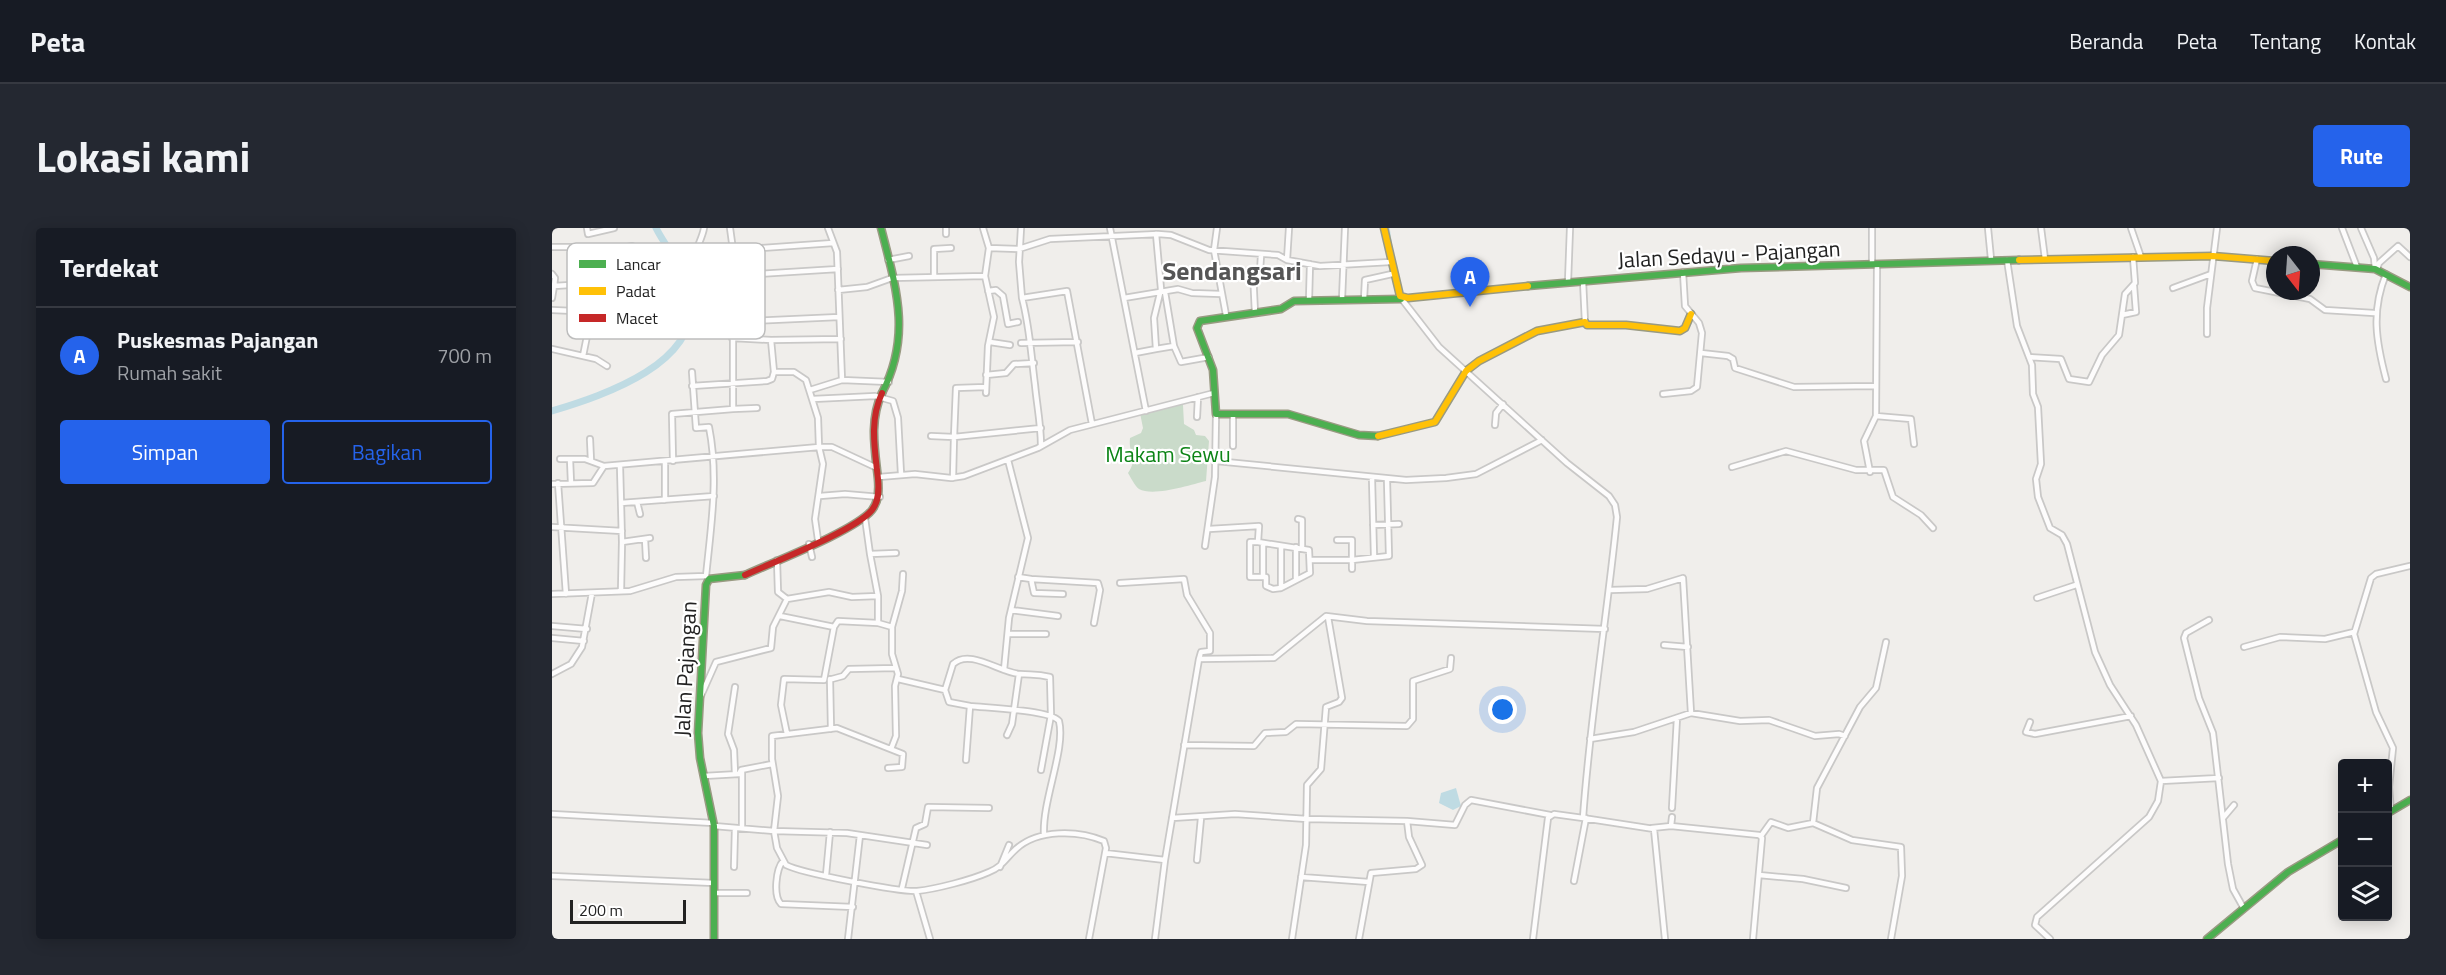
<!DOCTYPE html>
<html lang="id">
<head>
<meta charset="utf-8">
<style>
	:root { --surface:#171b24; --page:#242831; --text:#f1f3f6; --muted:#9ea1a6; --line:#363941; --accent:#2563eb }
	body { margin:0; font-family:"Titillium Web",sans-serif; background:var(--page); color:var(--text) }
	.controls { position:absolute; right:18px; bottom:18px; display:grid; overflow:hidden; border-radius:6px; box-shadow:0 3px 15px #0003 }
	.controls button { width:54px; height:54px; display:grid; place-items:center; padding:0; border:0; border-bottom:2px solid var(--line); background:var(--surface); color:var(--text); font:30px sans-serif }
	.compass { position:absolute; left:1714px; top:18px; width:54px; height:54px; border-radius:50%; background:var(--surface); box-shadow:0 3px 15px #0003; rotate:163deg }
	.scale { position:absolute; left:18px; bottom:15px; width:116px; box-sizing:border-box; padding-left:6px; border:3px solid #222; border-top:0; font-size:16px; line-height:21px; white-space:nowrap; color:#222; -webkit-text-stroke:4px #fff; paint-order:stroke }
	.you { position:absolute; left:951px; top:482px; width:21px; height:21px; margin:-15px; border:4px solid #fff; border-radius:50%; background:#1a73e8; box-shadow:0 0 0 9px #1a73e833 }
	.badge { display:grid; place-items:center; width:39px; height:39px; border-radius:50%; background:var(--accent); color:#fff; font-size:20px; font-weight:700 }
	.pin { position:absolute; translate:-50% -50px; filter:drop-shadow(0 2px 3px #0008) }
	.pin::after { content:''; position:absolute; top:32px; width:21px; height:18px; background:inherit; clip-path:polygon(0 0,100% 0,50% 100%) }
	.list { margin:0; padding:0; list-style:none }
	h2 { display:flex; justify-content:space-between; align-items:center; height:78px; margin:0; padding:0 24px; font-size:26px }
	h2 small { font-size:20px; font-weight:400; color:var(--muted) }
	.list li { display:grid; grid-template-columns:39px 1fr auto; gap:18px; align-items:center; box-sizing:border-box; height:96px; padding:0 24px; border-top:2px solid var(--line) }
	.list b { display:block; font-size:22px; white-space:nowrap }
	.list p { margin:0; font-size:20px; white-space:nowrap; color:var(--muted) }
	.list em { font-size:20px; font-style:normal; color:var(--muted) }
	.actions { display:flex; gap:12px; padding:18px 24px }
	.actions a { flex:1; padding:14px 0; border:2px solid var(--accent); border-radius:6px; text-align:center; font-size:21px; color:var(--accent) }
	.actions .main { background:var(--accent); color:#fff }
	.icon { flex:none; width:33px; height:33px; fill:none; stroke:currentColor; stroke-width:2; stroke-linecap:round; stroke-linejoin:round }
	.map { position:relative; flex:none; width:1858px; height:711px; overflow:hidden; border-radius:6px }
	header { display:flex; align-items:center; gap:36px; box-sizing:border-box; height:84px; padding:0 30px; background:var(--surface); border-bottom:2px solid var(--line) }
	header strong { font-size:28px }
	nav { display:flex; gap:33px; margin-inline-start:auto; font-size:21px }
	.intro { display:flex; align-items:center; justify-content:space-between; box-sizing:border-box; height:144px; padding:0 36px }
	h1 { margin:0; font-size:42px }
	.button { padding:15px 27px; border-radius:6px; background:var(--accent); color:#fff; font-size:21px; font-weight:700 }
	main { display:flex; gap:36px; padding:0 36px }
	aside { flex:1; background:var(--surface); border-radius:6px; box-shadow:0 3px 15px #0003 }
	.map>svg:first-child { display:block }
	.cemetery { fill:#cadbca }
	.water { fill:#bfdbe3 }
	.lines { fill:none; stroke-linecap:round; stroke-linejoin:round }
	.stream { stroke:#bfdbe3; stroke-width:1.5 }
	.river { stroke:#bfdbe3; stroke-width:7 }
	.street-casing { stroke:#c9c8c7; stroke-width:8 }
	.fast-casing { stroke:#999a82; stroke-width:9 }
	.slow-casing { stroke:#999a82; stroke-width:9 }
	.jam-casing { stroke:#999a82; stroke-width:9 }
	.street { stroke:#fdfcfc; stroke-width:4.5 }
	.fast { stroke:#4caf50; stroke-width:6 }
	.slow { stroke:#ffc107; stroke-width:6 }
	.jam { stroke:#c62828; stroke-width:6 }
	.labels { text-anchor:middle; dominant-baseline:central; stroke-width:4.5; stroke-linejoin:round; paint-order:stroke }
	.street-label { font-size:22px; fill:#222; stroke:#fff }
	.park-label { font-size:22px; fill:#0c8416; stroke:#fff }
	.quarter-label { font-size:26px; font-weight:bold; fill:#555; stroke:#fff }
	.key { fill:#fff; stroke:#bdbdbd; stroke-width:1.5 }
	.key-label { font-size:16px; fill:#222 }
</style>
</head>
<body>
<header>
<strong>Peta</strong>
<nav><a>Beranda</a><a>Peta</a><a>Tentang</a><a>Kontak</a></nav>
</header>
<div class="intro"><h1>Lokasi kami</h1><a class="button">Rute</a></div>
<main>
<aside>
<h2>Terdekat<small></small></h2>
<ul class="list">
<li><span class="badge">A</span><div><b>Puskesmas Pajangan</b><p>Rumah sakit</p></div><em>700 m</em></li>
</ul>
<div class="actions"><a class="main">Simpan</a><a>Bagikan</a></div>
</aside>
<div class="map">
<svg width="1858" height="711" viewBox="0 0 1858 711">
	<rect width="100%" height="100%" fill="#f0eeeb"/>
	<!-- cemetery -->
	<path class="cemetery" d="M625,176L631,177L632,196L642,202L644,207L653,208L657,213L654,253C638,257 601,269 587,261C583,258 579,250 576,245C587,229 576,227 578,210L589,205L591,200L588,185Z"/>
	<!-- water -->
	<path class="water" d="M904,560L909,578L901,582L887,575L889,565Z"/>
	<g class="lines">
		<!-- stream -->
		<path class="stream" d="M837,0L841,29"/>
		<!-- river -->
		<path class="river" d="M0,183C52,167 152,135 138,65C134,41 115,22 104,0"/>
		<!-- street casing -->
		<g class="street-casing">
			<path id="street" d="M35,0L36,6L62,0
				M152,0C150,14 136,31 144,44L189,47L286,41
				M178,0L181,22
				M276,0L285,24L290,152L337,154
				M394,0V6
				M431,0L437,20
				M469,0L467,34L470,70
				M558,0L594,183
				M665,0L662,22L674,87
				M737,0L735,32L768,38L838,34
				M1436,0L1439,31
				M1489,0L1493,31
				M1579,0L1589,29
				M1790,0L1805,39
				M1809,0L1822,30L1823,41
				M0,19H37L43,27L50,55
				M43,27L80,18
				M1705,31L1700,53L1703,60L1758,71L1773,82L1822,85
				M336,32L357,28
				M1455,32L1465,98L1480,137L1481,166L1486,179L1489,236L1484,251L1486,269L1498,300L1510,307L1515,316L1543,424L1558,457L1584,497L1609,553
				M1320,36V0
				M1825,41L1827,35L1846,18L1858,29
				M666,43L708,44L709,27
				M701,44L703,85
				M0,46L3,50L2,58L50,55L56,67L105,64
				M1834,46C1819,83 1824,113 1834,151
				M382,49V21L399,20
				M1031,53L1033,94
				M1016,54L1018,0
				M1621,60L1659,46
				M286,62L315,59L340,50L433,48
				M436,63L444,62L451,68L456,96L466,94
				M613,64L622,118
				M84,66L85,88
				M0,70L2,58
				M572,70L626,61L640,65L669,66
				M849,70L887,119L1015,235L1057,268L1063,277L1065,289C1055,390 1038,489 1031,590L1102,601L1113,711
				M790,71L793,0
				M812,71L813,52L840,46
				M757,72L758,36
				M0,82L22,83L25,56
				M1570,87L1584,84L1582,58
				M180,94L287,89
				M1655,106V80L1665,0
				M180,110L219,112L222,144
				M219,112L289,111
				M438,114L458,117
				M469,115L526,114
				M0,121L44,131L55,138
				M604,121L622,118L629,134L657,129
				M583,125L604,121L602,90L609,61L604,6
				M1149,125L1176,128L1181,131L1183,140L1242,159L1324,158
				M31,128L38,93L64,92V67
				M1477,129L1509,131L1517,151L1537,154L1550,127L1567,107L1573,66L1583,55L1581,29
				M140,144L144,200L157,199C167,249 159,298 154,348
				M434,147L454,145L462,136L482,135
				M140,158L215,153L220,151L222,144H242L254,152L266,190L267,219L271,236L263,291L266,312
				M434,159L404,160L402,209L489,200
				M258,162L290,152
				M434,165L436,118L442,89L433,48L437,20L467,21L498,11L606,6L619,7L657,22L726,27L735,32
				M1111,166L1139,163L1145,159L1150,105L1147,95L1133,78L1131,44
				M261,171L323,168L341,173L346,190L349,246
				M181,181L205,180
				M681,187V218
				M1324,188L1359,191L1362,216
				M645,189L646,169
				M943,197L944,185L951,176
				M379,208L402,209L401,250
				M38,211L39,233
				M489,218C489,197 485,178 483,157C479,127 478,100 470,70L515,63L540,196
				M8,231H18
				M121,233L120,186L181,181V22L281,15
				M664,233L854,252L894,250L924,246L990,212
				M68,238L69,275
				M1180,239L1234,223L1304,242H1332L1341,269L1369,287L1381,300
				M1318,244L1312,213L1324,188L1325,36
				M327,249L363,246L399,250L412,248L486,220L518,202L662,165
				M820,251L822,328
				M6,255L14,366
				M19,255L18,231H33L52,238
				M0,256L41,255L52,238L267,219H280L325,240
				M268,268L293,266L328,269
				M113,272V234
				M85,274L88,286
				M313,290L318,326L344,325
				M746,291L750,292V320
				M821,297L847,296
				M0,299L70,303
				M657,301L707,298L706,314H698V349H714V358L721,361L729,360V318
				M93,311L94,330
				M785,312H800V341
				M70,314L69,275L162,268
				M706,314L757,322L758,345L729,360
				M257,316L260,329
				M653,318L663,249L664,186
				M744,319V351
				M758,332H800L837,328L835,252
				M466,349L479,351L482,365L511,366
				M711,349V316
				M479,351L546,355L548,362L542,395
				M568,355L632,351L635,367L658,405V423L649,424L647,431
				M1058,362L1095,361L1131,350L1139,485
				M69,363L70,314L98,310
				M0,366L78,363L124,349L154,348
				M1485,370L1524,357
				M235,371L277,364L300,369L326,368
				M459,382L506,388
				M228,388L282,399L272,452L232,451L229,477L235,506
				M1657,392L1634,405L1632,410L1647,470L1661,505L1676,636L1681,661L1691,679
				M326,395L340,399
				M0,398L35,401
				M282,399L286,393L326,395V368L318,326
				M457,406H494
				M0,410L32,413
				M1112,417L1136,419
				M1692,419L1728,409L1773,411L1802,404
				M452,442L457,390L476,310L456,232
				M0,446L19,436L30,419L40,365
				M278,451L279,501
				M280,451L291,448L297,441L344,440
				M346,451L393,462L401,436C418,420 448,445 468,446C482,447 485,446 498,449L499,487L489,542
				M393,462L397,474L418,478L414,532
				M148,470L164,434L219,420L221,399L235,371L226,364L225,332
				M418,478C436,480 498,482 507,493C514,521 490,572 492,607
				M1478,494L1474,504L1483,506L1579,488
				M455,507L460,496L467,446
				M1038,511L1082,504L1139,485L1188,493L1217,492L1263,508L1287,506L1293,508
				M632,517L702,518L713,505L734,504L744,496L855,498L861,491V453L898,441L899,430
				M339,521L344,508L343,458L346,446L340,426V399L350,363L351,346
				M336,540L350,539L351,526L285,500L220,508V531L226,568L222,603L225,620L234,637C249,645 348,664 365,663C384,661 419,652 437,644C450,639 454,630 464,621C486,601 526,602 552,613L554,620L537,711
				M190,543V600
				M183,546L182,522L176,506L183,459
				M152,548L187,546L189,542L220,536
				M1120,580L1125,490
				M1839,583L1837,559L1841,520L1824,484L1802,406L1819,350L1824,346L1858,338
				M0,586L161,595
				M620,590L683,586L755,591L855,593L857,609L870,637L864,641L819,645L807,711
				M1671,590L1682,577
				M855,593L903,597L913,577L919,572L998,587
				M1261,595L1265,560L1308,479L1324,460L1334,414
				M162,598L222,603L295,605L375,617
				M1119,598L1120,589
				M1100,600L1119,598L1207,607L1210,610L1201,711
				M1209,608L1219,594L1236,600L1261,595L1300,612L1349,619L1350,648L1339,711
				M553,625L613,632
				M645,632L649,590
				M231,633C224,641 221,668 229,676L301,679
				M182,639L183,600
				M448,639L457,617
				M274,647L278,604
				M1207,647L1251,651L1294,660
				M0,648L162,655
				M749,649L817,654
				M1022,653L1034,590
				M350,660L364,600L373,596L376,579L437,580
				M364,663L378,711
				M162,665H195
				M296,711L308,607
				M603,711L613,632L647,431L722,430L774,388L815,393L1053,401
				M740,711L754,617L755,557L769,541L774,479L787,474L790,470L776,389
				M981,711L996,590L1002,586L1031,590
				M1498,711L1483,697L1485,689L1597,589L1606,573L1609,553L1667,550"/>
		</g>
		<!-- fast casing -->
		<g class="fast-casing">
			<path id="fast" d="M329,0C344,59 360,108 330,165
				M1759,36L1823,41L1858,59
				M976,58L1189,40L1467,32
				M826,208L807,207L736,186H664L661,142L645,100L648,93L729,81L742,73L849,71
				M1836,585L1858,572
				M162,711V598L148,530L146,505L154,357L157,351L193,347
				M1655,711L1736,644L1790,612"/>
		</g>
		<!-- slow casing -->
		<g class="slow-casing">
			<path id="slow" d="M832,0L848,68L856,70L976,58
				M1467,32L1661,28L1723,33
				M826,208L883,194L914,143L927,133L985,103L1033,94L1035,97H1074L1128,103L1133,100L1139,86"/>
		</g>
		<!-- jam casing -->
		<g class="jam-casing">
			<path id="jam" d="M193,347C221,334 303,303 320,282C327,273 327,262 326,251C323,222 317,193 330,165"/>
		</g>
		<!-- street -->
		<use href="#street" class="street"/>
		<!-- fast -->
		<use href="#fast" class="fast"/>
		<!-- slow -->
		<use href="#slow" class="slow"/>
		<!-- jam -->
		<use href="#jam" class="jam"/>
	</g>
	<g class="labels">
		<!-- street labels -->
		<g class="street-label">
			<text transform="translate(1177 26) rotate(-3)">Jalan Sedayu - Pajangan</text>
			<text transform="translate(133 441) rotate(-87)">Jalan Pajangan</text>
		</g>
		<!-- park labels -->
		<g class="park-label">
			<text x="616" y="226">Makam Sewu</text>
		</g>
		<!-- quarter labels -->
		<g class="quarter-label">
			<text x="680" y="42">Sendangsari</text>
		</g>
	</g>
	<!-- legend -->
	<rect x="15" y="15" width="198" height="96" rx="9" class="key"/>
	<rect x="27" y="32" width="27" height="8" fill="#4caf50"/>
	<rect x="27" y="59" width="27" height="8" fill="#ffc107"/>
	<rect x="27" y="86" width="27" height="8" fill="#c62828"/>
	<g class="key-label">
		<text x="64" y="42">Lancar</text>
		<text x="64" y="69">Padat</text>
		<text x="64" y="96">Macet</text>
	</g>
</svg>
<div class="controls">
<button>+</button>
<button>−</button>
<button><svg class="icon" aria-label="layers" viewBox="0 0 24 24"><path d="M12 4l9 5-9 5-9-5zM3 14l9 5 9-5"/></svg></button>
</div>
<svg class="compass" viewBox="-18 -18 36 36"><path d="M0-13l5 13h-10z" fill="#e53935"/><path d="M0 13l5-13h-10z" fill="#9ea1a6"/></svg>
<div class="scale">200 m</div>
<div class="you"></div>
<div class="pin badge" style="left:918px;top:79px">A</div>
</div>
</main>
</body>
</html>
